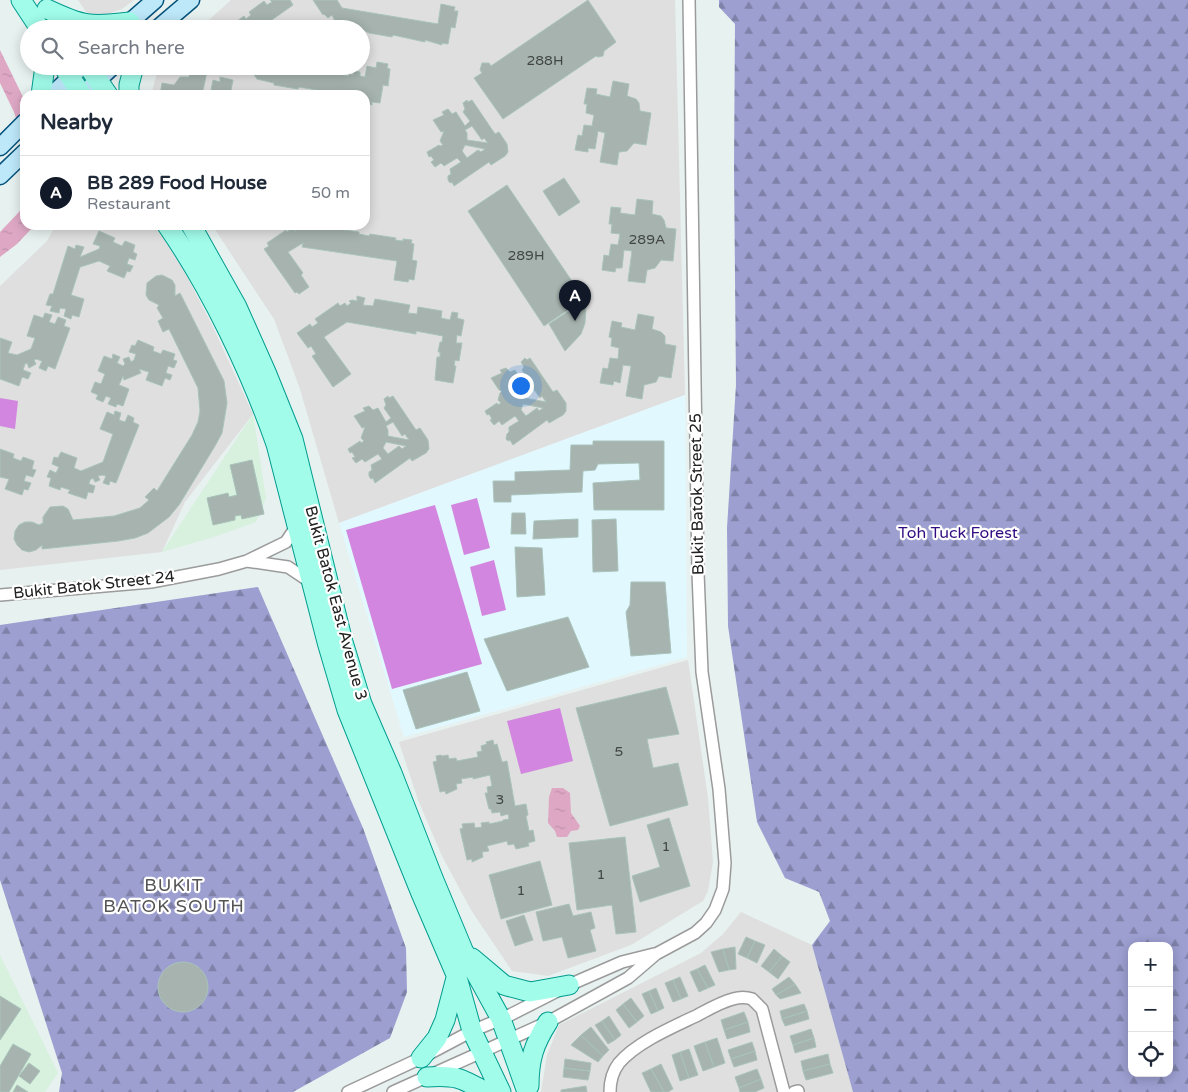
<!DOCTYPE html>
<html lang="en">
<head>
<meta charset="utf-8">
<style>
	:root { --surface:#fff; --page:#f2f2f3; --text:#1f2937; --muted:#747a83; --line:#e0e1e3; --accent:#111827 }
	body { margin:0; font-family:"Varela Round",sans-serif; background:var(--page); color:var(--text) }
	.controls { position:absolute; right:15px; bottom:15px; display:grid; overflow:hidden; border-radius:10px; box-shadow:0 2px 12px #0003 }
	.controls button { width:45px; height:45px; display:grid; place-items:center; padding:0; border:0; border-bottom:1px solid var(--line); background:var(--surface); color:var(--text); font:25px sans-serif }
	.you { position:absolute; left:520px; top:385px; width:18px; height:18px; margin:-12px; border:4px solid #fff; border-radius:50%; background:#1a73e8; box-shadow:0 0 0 8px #1a73e833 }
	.badge { display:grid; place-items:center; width:32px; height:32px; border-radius:50%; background:var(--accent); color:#fff; font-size:16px; font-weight:700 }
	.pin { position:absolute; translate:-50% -41px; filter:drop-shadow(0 1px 2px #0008) }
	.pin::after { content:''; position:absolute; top:26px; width:18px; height:15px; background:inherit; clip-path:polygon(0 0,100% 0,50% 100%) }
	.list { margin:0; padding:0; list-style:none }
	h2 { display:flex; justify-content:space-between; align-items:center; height:65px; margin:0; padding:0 20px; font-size:21px }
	h2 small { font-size:16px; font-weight:400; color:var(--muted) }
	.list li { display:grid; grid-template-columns:32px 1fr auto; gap:15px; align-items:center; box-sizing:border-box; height:75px; padding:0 20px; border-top:1px solid var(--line) }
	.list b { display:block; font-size:19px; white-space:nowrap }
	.list p { margin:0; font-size:16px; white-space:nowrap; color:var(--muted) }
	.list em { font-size:16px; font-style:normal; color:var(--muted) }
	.icon { flex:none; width:28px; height:28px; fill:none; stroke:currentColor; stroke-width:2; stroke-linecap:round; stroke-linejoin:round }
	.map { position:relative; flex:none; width:1188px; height:1092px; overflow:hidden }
	.search { position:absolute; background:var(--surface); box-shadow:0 2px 12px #0003; left:20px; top:20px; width:350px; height:55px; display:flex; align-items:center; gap:12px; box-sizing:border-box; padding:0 18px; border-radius:28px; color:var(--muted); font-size:19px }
	.panel { position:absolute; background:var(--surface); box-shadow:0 2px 12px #0003; left:20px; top:90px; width:350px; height:140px; border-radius:15px }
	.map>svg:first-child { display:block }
	.residential { fill:#dedfde }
	.commercial { fill:#d7f1de }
	.education { fill:#e2f8ff }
	.forest { fill:url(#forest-firs); fill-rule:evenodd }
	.pitch { fill:#d286e0 }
	.water { fill:url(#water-ripples) }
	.building { fill:#a6b3af; stroke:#a9c3bb; fill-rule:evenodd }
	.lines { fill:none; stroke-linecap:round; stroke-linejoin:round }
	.minor-casing { stroke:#9b9b9b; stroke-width:14 }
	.secondary-casing { stroke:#05527b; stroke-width:19 }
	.primary-casing { stroke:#009d8e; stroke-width:21 }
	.minor { stroke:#fff; stroke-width:11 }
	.secondary { stroke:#bde8fa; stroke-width:16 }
	.primary { stroke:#a1fcea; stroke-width:19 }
	.labels { text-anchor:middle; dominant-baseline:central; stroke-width:4.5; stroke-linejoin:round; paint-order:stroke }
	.number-label { font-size:14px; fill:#424644 }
	.street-label { font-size:16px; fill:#212121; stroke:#fff }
	.park-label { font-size:16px; fill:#310c82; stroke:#fff }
	.neighbourhood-label { font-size:18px; letter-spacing:1px; fill:#545454; stroke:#fff }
</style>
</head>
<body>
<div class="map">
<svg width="1188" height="1092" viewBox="0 0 1188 1092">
	<defs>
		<pattern id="forest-firs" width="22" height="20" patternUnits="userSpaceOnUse" patternTransform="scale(1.25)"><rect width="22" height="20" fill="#9c9fd0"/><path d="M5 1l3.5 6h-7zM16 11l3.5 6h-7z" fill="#7f81a8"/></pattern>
		<pattern id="water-ripples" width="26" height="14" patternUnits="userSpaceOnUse" patternTransform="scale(1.25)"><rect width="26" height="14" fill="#dea8c5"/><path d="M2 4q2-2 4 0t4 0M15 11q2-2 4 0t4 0" fill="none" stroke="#be90a9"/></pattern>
	</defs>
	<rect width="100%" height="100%" fill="#e7f1f0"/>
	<!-- residential -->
	<path class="residential" d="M78,0H134L122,9L99,17L86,12Z
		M231,0H675L685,395L339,523L299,386L274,319L212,225H365V95H151L159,66H361V29H199Z
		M56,225H157L166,236L212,325L253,414L185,502L162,552L0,570V286L47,241Z
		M688,660L708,798L713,862L708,891L703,901L631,945L548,976L512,971L471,910L442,856L418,800L399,742Z
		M741,912L812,945L853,1092H541L547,1055L559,1025L701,953L723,934Z"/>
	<!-- commercial -->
	<path class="commercial" d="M253,414L266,498L256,522L214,537L162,552Z
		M0,955L58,1073L45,1092H0Z"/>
	<!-- education -->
	<path class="education" d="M685,395L687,657L404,737L339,523Z"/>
	<!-- forest -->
	<path class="forest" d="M719,0H1188V1092H853L812,945L830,921L819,892L785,878L757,822L728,626L727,528L736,385L734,166L735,24L719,7ZM1132,946H1169V1073H1132Z
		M258,587L363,828L406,948L407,992L390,1038L293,1092H59L62,1073L0,880V625Z"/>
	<!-- pitch -->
	<path class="pitch" d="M0,398L18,401L15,429L0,426Z
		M477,498L490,548L464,555L451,505Z
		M435,505L482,664L392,689L346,530Z
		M494,560L506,610L482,616L470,567Z
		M560,708L573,761L521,774L507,721Z"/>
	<!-- water -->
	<path class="water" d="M0,50L25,101V146L14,112L0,83Z
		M25,202V225H35L17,244L0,257V232L19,212Z
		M552,788H563L570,793L571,813L580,826L578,830L571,831L567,837H557L555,831L548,823L549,797Z"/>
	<!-- building -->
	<path class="building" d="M270,0H290L293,5L259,29H230L229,27L244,16L246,19L251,15L249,12L264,1L267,5L272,2Z
		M313,0H337L342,8L438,24L441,4L455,7L454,11H458L455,28L451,27L448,44L442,43V45L425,40V42L393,35L392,37L369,33L361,29L340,28L341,24L336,23L332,15L328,18L324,14L323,15Z
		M588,0L616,42L604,51L603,56L598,57L596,56L503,119L474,78L482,73L480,70L482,63H489L491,66Z
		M377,62L388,64L387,68L390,69L388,86L383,85L380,103L372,102V105L365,104V95H347L299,87L298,89L274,85V83L257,79L248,66H308L307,71L312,72L313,69L319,70L320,66H328L344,69L343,75L348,76L349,74L353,75V71L360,72V76L365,77L367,66L376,68Z
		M191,66L208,67L202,95H160L162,83L174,85L180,77H189Z
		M220,77L233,80L230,95H210L213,80L220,82Z
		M613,81L629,84L627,96L636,99L639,103L640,111L651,113L646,145L634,143L627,151L619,152L617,165L600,162L605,133L598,131L595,149L588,148V152L575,150L578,135L582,136L584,125L592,126L594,115L586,113L587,104H584L587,88L597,89L596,94L610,97Z
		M467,100L468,102L472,100L495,134L499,132L507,144L508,152L505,156L491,165L489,162L454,186L452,182L450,183L448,180V176L451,174L450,169L461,162L457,158L444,166L441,163L435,167L431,162L434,160L431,156L429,157L427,152L439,145L440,146L443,145L440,141L444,131L441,132L433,120L444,115L442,112L448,109L452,114L456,112L465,126L470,121L463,112L465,109L463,103ZM472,126L482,140L484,138L488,143L467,140V133L465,130ZM465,145L485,149L481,152L478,150L467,158L462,151Z
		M564,178L580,202L559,216L543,191Z
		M507,185L584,299L544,326L468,211Z
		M637,199L653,201L652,214L661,216L664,220L666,228L676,229L673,261L661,260L655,268L647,270L645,283L628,281L632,251L624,250L622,268H616L615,272L602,270L604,255L609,256L611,244L618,245L620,234L611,233L612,224H609L611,207L621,208L620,213L635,215Z
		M307,225L359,232V234L369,236L370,234L396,238L395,240L403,241V239L412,240L411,243L414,244L412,260L417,261L414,280L409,279L408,282L394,280L397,261L302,247L303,243L288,252L303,273L301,275L309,287L299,294L297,292L295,293L264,249L269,246L267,243L286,230L287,232L292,228L295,231L301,227L307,228Z
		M99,231L115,238L113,242L122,246L125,241L135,245L133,252L137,254L135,260L129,258L127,264L133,266L130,272L127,271L124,278L107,271L110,266L99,261L80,267L71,295L84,299L79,317L72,315L71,319L64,316L66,309L60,308L59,313L50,311L52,306L46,305L50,294H53L68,246L75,249L76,245L84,247L80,257L99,249L100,246L93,244Z
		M162,275L172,280L175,285V296L180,293L224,381L227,403L222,433L215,446L179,505L169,517L148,533L135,538L118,541L42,549V545L36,550L29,552L22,550L17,545L14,539L15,531L19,525L25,522H32L39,525L43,523V517L50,507L63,506L68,509L73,520L114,516L140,508L149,500L145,497L154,488L157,491L192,435L198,422L200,411L198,388L169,329L163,332L158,321L163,318L157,308L159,305L149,300L146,295L147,283L156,276Z
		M357,296L365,298L363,305L373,306L375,299L410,305L408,313L417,314L418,307L442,311L441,318L450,320L452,312L458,313L457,318L464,320L461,336L457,335L456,343H462L459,361L455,360L454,366H456L453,383L435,380L437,357H440V352H438L440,342H442L443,336L416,331V334L347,322L324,337L351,374L333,387L312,356L316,354L311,346L308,348L297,333L310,324L312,327L318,323L315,319L338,303L340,306L345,303L347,306L351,303L349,301L352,300L357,301Z
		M584,301L586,306L585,323L581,334L565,351L549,324Z
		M45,313L52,315L49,322L55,324L58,317L66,320L64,326L70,328L55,369L48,366L46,371L39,368L42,361L36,359L34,360L36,364L29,368L27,363L25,364L23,370L31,373L28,379L22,377L19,386L0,379V338L12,342L8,353L17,355L31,349L35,338L27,336L34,315L43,318Z
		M638,314L654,317L652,329L661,332L665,336V344L676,346L671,378L659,376L656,382L644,385L642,399L626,396L631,366L623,365L620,383L614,381L613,385L600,383L603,368L608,369L610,358L618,359L619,348L611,346L612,338L609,337L612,321L622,323L621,327L635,330Z
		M138,340L154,347L153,351L161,354L163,350L175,354L173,360L177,361L174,368L168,366L166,373L172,375L170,380L165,378L162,386L146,380L149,372L139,369L141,373L124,380L123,376L119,385L129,389L123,406L117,404L116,407L108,404L111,398L106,396L103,402L96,399L98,395L91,392L95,382L101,384L105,374L98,371L104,356L112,359L113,354L120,357L117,363L123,366L125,364L123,359L129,357L131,362L134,360L136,354L129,352L132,345L135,346Z
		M525,358L527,360L530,358L553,392L557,390L566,403V411L563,415L549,423L547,420L513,445L510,440L508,441L506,439L507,434L509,432V427L519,421L515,416L502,425L499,421L494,425L490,420L492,419L489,414L487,415L485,411L497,403L498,405L501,403L498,400L500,393L502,391L499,390L491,378L502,373L500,370L506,368L510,372L515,370L523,384L528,380L522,370L524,367L521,362ZM530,384L540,398L542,396L546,402L525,398L526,392L524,388ZM523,404L543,408L539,411L537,408L526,416L521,410Z
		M388,396L389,398L393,396L416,430L420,428L428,440L429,449L426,453L412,461L410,458L375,483L373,478L371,479L369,476V472L372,470L371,465L382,459L378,454L365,462L362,459L356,463L352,458L355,457L352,452L350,453L348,449L360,441L361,443L364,441L361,438L365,427L362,428L354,416L365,411L363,408L369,406L373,410L378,408L386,422L391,418L384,408L386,405L384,399ZM393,422L402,436L405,434L409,440L388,436V430L386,426ZM386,442L406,446L402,449L399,446L388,454L383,448Z
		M115,411L121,413L119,420L125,422L128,415L134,418L133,422L139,425L116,483L110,481L109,485L103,483L106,476L102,475L98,476L100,480L95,482L93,478L90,480L89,484L95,486L93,493L88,492L86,499L68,493L70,490L61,487L60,490L49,486L51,478L47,477L50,470L56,473L59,467L52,464L54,457L58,458L61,452L77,458L74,468L81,471L103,462L113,434L100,429L107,412L114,415Z
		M593,441H664V510H594L593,483L640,480L639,463L598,464L595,470L583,471L582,492L511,495V502H494L493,481H515V472L570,470L571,445H593Z
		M0,449L14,454L13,458L21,461L23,457L34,461L32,469L36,470L33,477L26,475L24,481L31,483L28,490L24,489L22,495L5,489L9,479L0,477Z
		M252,460L264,514L242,519L241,515L235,516V520L213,525L207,498L228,493L229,497L237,495L230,465Z
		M512,513H525L526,534H511Z
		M578,519V537L533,539L534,521Z
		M616,519L618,571L593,572L592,520Z
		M515,547L542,548L545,595L517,597Z
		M631,582H665L671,653L631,656L626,612L630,605Z
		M568,617L589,667L507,691L484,639Z
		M467,672L480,711L416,729L403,690Z
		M666,687L679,734L647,739L653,768L678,763L688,805L610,826L576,708Z
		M493,740L494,745L497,744L502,762L507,761L515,806L526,804L528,815L526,816L529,831L533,830L535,841L528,843L529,846L516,849L514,844L508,845L507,841L487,846L489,851L482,852L483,857L472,862V859L467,860L460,829L463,828L462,824L474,823L475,828L482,827L481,823L489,822V824L503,821V820L509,819L508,814L501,816L500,812L492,813L491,809H489L485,793H488L487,787L492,786L490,775L473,779V777L461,779L462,783L456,784L457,789L446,794L445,791L440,792L433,762L437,761L436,756L441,755L442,756L448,755L449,759L456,758L457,761L478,757L477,752L482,751L481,746L487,744L486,742Z
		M669,818L690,886L640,902L632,876L660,867L647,825Z
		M625,837L636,932L616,934L612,905L577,910L569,843Z
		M540,861L552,905L501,919L489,875Z
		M569,904L573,916L591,912L595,928L590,930L596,951L568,958L562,937L543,941L536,912Z
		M524,915L533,940L515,946L506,921Z
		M746,937L755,941L747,958L738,954Z
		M755,941L765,945L757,963L747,958Z
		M735,947L736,969L729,970L723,949Z
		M723,949L729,970L719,972L711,952Z
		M774,949L782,956L769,972L761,966Z
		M782,956L790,962L778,979L769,972Z
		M158 987a25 25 0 1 1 50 0a25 25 0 1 1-50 0Z
		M705,965L715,985L708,988L697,969Z
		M697,969L708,988L699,992L690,972Z
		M680,977L688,996L681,999L673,980Z
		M789,977L795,984L776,995L772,989Z
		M673,980L681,999L673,1002L665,983Z
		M795,984L801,993L780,999L776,995Z
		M656,988L664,1008L658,1011L649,991Z
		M649,991L658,1011L651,1014L642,994Z
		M0,996L21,1009L0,1040Z
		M631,998L644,1016L637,1022L623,1004Z
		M623,1004L637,1022L629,1028L616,1010Z
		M804,1004L807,1011L782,1019L780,1011Z
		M807,1011L809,1019L785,1026L782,1019Z
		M744,1012L748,1022L724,1030L721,1020Z
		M609,1016L621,1035L615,1040L602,1021Z
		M602,1021L615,1040L608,1044L595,1025Z
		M748,1022L750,1032L727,1039L724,1030Z
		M591,1027L609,1050L603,1056L581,1035Z
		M811,1029L814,1038L793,1045L790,1036Z
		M581,1035L603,1056L598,1062L571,1045Z
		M717,1038L725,1063L714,1067L705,1042Z
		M814,1038L816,1047L795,1053L793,1045Z
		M705,1042L714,1067L703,1071L694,1046Z
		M752,1042L755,1051L731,1059L728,1050Z
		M13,1044L31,1054L9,1092H0V1066Z
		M689,1049L698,1075L689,1078L680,1052Z
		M755,1051L757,1060L734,1067L731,1059Z
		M680,1052L689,1078L680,1081L672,1055Z
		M828,1054L830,1064L803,1071L801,1061Z
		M565,1059L591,1063L590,1071L564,1068Z
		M29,1063L40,1071L30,1084L19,1076Z
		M661,1064L673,1089L668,1092H664L651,1069Z
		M830,1064L833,1073L806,1080L803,1071Z
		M564,1068L590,1071L588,1080L563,1077Z
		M651,1069L664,1092H651L642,1073Z
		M757,1069L761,1079L739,1088L735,1077Z
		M761,1079L764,1088L755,1092H740L739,1088Z
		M17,1085L28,1092H13Z
		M586,1086L587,1092H561V1090Z"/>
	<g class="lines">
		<!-- minor casing -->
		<g class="minor-casing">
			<path id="minor" d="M247,561L288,567L312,583
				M0,595L151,582L219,569L247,561L286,542L294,530V524
				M348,1092L421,1058L472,1031L506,1017L569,985L622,962L654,954
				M393,1092L548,1022L628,978L656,954L695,933L706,923L715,910L723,889L725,863L719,789L702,672L698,573L689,0
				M610,1092C610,1081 612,1072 619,1063C637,1042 673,1027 698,1015C709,1009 721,1002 733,999C740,997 746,997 752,999L762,1009L784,1092
				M794,1092L798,1091"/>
		</g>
		<!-- secondary casing -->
		<g class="secondary-casing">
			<path id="secondary" d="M122,29L155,0
				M157,29L191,0
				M52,95L82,66
				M82,95L113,66
				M0,147L25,122
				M0,176L25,152"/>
		</g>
		<!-- primary casing -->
		<g class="primary-casing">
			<path id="primary" d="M21,0L40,29
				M47,9C83,26 90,27 130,22
				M63,66L82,95
				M88,66L108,95
				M41,95L45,66
				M129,95V85L134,66
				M167,225C211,289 250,370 276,444L327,642L347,710L420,891L457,977L472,1031L501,1092
				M191,225L237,307L266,372L293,439L343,642L362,704L392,773L433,878L463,950L501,1019L527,1092
				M472,958L504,985L507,986L530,992L569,985
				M421,1058L437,1038L445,1020L456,978
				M427,1077C456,1075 461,1078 486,1092
				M529,1086C529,1059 534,1044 548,1022"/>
		</g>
		<!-- minor -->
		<use href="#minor" class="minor"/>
		<!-- secondary -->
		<use href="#secondary" class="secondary"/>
		<!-- primary -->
		<use href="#primary" class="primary"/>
	</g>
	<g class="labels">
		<!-- number labels -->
		<g class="number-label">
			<text x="545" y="60">288H</text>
			<text x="647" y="239">289A</text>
			<text x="526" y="255">289H</text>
			<text x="619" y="751">5</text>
			<text x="500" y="799">3</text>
			<text x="666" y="846">1</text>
			<text x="601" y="874">1</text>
			<text x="521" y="890">1</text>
		</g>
		<!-- street labels -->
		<g class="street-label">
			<text transform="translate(697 494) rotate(-91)">Bukit Batok Street 25</text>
			<text transform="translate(94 585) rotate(-6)">Bukit Batok Street 24</text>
			<text transform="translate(336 603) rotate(75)">Bukit Batok East Avenue 3</text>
		</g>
		<!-- park labels -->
		<g class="park-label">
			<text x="958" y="533">Toh Tuck Forest</text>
		</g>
		<!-- neighbourhood labels -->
		<g class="neighbourhood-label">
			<text x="174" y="885">BUKIT<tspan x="174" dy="21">BATOK SOUTH</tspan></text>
		</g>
	</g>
</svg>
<div class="controls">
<button>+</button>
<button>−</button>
<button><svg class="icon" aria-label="locate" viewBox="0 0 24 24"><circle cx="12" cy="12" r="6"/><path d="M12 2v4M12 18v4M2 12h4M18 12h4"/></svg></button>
</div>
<div class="you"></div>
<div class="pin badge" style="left:575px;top:321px">A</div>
<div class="search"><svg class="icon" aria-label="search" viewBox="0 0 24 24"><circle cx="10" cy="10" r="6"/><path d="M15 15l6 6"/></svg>Search here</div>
<section class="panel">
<h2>Nearby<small></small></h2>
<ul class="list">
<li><span class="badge">A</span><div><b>BB 289 Food House</b><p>Restaurant</p></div><em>50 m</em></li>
</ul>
</section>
</div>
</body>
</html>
